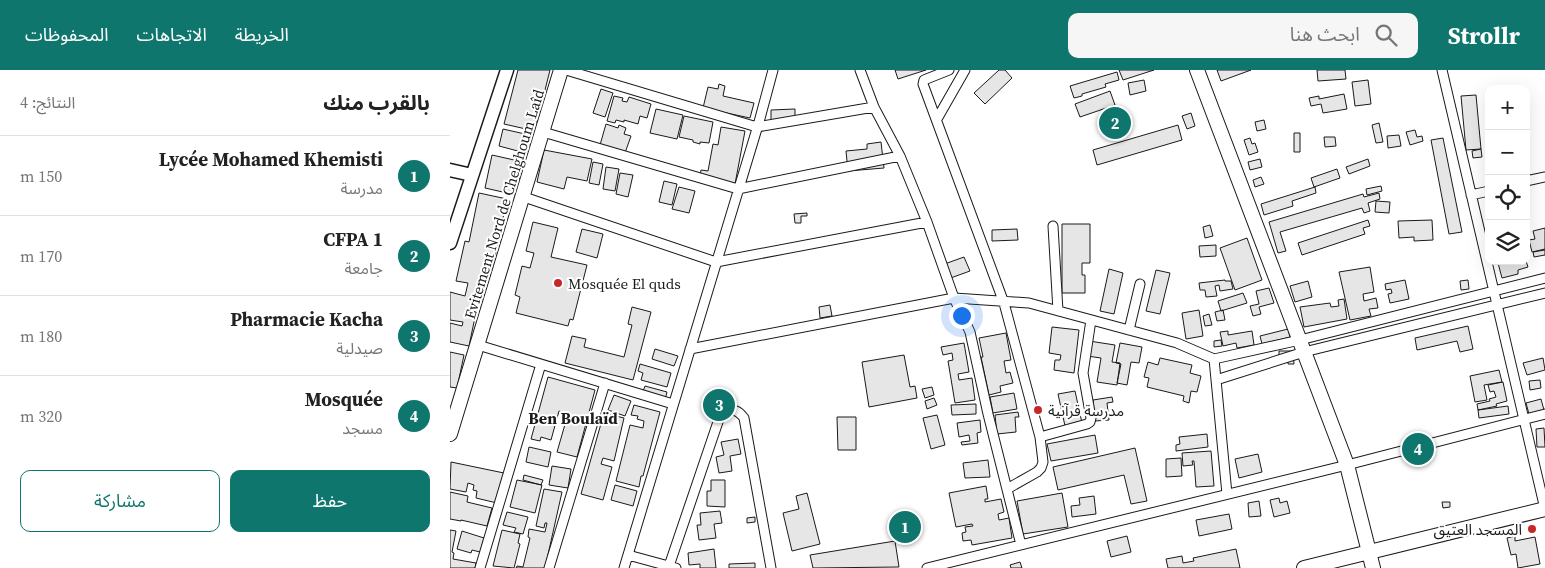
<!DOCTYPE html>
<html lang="ar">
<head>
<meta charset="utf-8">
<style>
	:root { --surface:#fff; --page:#f6f6f6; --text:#222; --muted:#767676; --line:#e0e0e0; --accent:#0f766e }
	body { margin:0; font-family:"Source Serif 4","Noto Sans Arabic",serif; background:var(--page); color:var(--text); direction:rtl }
	.controls { position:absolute; right:15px; top:15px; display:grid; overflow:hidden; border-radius:10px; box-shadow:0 5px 20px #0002 }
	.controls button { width:45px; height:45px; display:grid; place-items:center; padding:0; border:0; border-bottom:1px solid var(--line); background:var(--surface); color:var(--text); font:25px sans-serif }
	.you { position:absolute; left:511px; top:245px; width:18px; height:18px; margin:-12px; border:4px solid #fff; border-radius:50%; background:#1a73e8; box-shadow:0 0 0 8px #1a73e833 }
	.badge { display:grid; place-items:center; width:32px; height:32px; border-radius:50%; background:var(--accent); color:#fff; font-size:16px; font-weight:700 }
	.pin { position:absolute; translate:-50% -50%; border:2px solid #fff; box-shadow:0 1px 5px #0006 }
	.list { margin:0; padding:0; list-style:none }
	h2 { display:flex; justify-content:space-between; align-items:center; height:65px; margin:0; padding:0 20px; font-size:21px }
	h2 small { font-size:16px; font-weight:400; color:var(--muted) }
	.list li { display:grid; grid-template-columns:32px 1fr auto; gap:15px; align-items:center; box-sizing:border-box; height:80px; padding:0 20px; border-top:1px solid var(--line) }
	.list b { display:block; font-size:19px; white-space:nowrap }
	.list p { margin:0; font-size:16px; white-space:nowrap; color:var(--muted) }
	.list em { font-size:16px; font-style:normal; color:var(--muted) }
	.actions { display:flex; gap:10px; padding:15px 20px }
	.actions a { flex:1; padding:11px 0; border:1px solid var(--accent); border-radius:10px; text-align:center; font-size:18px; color:var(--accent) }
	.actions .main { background:var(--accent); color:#fff }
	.icon { flex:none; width:28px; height:28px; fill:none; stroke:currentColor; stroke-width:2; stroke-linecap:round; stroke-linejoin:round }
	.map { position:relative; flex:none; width:1095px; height:498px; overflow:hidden; direction:ltr }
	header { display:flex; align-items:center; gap:30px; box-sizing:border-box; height:70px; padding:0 25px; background:var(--accent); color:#fff }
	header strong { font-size:24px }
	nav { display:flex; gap:28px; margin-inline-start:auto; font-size:18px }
	.search { width:350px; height:45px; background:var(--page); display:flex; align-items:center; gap:12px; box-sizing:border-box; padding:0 18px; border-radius:10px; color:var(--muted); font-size:19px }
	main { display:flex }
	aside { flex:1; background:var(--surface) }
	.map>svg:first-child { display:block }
	.building { fill:#e6e6e6; stroke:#1a1a1a }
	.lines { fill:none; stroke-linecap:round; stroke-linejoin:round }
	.street-casing { stroke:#1a1a1a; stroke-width:11 }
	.secondary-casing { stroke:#1a1a1a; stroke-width:15 }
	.primary-casing { stroke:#1a1a1a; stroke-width:16 }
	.street { stroke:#fff; stroke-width:9 }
	.secondary { stroke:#fff; stroke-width:12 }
	.primary { stroke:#fff; stroke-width:14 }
	.poi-dot { fill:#c62828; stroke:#fff; stroke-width:2 }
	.labels { text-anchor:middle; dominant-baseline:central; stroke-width:4; stroke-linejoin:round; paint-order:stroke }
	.street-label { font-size:15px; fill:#1a1a1a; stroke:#fff }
	.poi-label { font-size:15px; fill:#1a1a1a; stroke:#fff; text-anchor:start }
	.neighbourhood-label { font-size:16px; font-weight:bold; fill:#1a1a1a; stroke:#fff }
</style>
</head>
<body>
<header>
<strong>Strollr</strong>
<div class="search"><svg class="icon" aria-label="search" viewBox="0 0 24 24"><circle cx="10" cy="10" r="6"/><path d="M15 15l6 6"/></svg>ابحث هنا</div>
<nav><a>الخريطة</a><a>الاتجاهات</a><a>المحفوظات</a></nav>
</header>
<main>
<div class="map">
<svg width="1095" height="498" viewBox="0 0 1095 498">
	<rect width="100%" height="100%" fill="#fff"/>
	<!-- building -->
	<path class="building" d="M68,0H100L79,84L49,76L53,59L75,64L76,59L54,54Z
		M445,0H476L448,9Z
		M549,0H555L562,8L535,34L524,23Z
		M669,0H704L673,10Z
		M767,0H801L771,11Z
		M867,0H895L896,9L868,11Z
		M667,2L669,10L655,14L656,17L632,24V26L624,28L620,16Z
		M694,10L696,21L680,25L678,13Z
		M918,10L921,34L905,36L902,12Z
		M269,14L275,16L273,26L304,33L300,48L253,38L258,17L268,19Z
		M151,19L163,23L155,47L143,43Z
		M660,21L665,35L630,47L625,34Z
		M894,24L897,39L873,43L871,34L861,36L859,28L869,26V29Z
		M1026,25L1031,79L1016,80L1011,26Z
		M164,26L173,28L172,31L177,32L179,27L201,34L197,48L190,46L188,54L174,50V52L166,50L165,53L157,51Z
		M206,39L233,45L227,69L200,63Z
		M345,39V50L321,51V40Z
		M741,43L745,56L737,59L732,46Z
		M234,46L263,52L259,73L250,72V74L243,72V70L229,67Z
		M814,50L816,59L807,61L805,52Z
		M929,53L933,72L926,73L922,55Z
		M156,54L168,58L169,55L176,58L174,64L181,66L175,83L150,75Z
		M728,55L732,70L647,95L643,80Z
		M271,57L295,61L285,114L250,106L251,100L258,101L263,74L268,75Z
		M965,60L967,67L972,66L973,71L960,75L956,62Z
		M844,63H850V82H844Z
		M949,65L951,76L938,78L937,66Z
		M874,67H885L886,76L875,77Z
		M800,68L802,74L805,73L808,82L799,85L794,70Z
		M993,68L1012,162L999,164L981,70Z
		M431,72L434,98L398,101L396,81L417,79V74Z
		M1031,79L1032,87L1023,88L1022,81Z
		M94,80L142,89L137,111L117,107L114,119L87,112Z
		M42,85L73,92L66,125L35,118Z
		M810,89L812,97L800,100L798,92Z
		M918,89L920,96L899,104L896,97Z
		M143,92L153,94L149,115L139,113Z
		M156,97L169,99L165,121L153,119Z
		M887,99L890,108L864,117L861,108Z
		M170,103L183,105L178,127L166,124Z
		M811,107L814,114L805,117L803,110Z
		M214,111L227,114L222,135L209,132Z
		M931,116L932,121L917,125L916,119Z
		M229,117L245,121L239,143L222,139Z
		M865,117L866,123L842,131L843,136L814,145L811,134Z
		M29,123L57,129L36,230L29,228L19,276L0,272V253L12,256L13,252L0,250V222L15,226L18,213L6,211L15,171L19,172Z
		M929,123L930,129L918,133L920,141L914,143L912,138L830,162L836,181L828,183L819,152L913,124L914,127Z
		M926,131L940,132L939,143L925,142Z
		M357,143V146H351V153H345L344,144Z
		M918,150L920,156L913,158L915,164L852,185L848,173Z
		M982,150L983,170L964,171V167L949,168L948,151Z
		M83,152L108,158L101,187L137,195L123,250L120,249L118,256L66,243L70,227L65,225L72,196L80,198L84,183L76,181Z
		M612,154H640V193H632V205H635V223H612Z
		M760,155L763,166L755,168L753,157Z
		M1095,158V179L1082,182L1079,170L1085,169L1083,161Z
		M132,159L153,164L147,188L126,182Z
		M567,159L568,170L542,171V160Z
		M797,168L812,210L785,220L770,178Z
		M766,175V186L750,187L749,176Z
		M1095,180V185L1084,187L1083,182Z
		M514,187L520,201L495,210L489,196Z
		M1055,191H1076L1078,197L1068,200V204L1052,208L1048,193Z
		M920,197L924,222L913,224L914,231L926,228L928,238L919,239L921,246L900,250L889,202Z
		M659,199L673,203L664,244L650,241Z
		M706,200L720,203L710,244L696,241Z
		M775,210V211H781L783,219L770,221L769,215L765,216L767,226L756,227L755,220H750L749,213Z
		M955,210L959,229L940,233L938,224L942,223L941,219L936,220L935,214Z
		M1018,210L1019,219L1011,220L1010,211Z
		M858,211L862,227L845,232L840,216Z
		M819,218L824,233L809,237L811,244L803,246L800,236L809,234L806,221Z
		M793,223L797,233L771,241L768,231Z
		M894,229L897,249L854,257L850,237L880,233L881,237L889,236L888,230Z
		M380,235L382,246L370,248L369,237Z
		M182,237L201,242L183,310L115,293L122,266L136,269L134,277L174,287L182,255L178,254Z
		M749,240L753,266L736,269L732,243Z
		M773,240L775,250L767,251L765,242Z
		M759,244L762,255L755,256L753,246Z
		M1018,256L1023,279L1010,282L1007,271L967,280L965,268Z
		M602,257L629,260L624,303L604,300L605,290H610L611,285L599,283Z
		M838,259L840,267L812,274L810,266Z
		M778,261V265L802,261L804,275L787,278L786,273L773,276L770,262Z
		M556,263L561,290L554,291L556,303L560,302L563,313L550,316L551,322L539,325L531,287H533L529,268Z
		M771,270L772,276L764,277V271Z
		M639,271L665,275L662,292L670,293L667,315L647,312L651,288L637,286Z
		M514,273L519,302L508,304L509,310L522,308L525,330L505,333L498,291L503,290L502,283L493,285L491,277Z
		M670,273L692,277L689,293L681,292L677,315L667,313L671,294L666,293Z
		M205,279L228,286L224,296L202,289Z
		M829,281H843L844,294H838V288L829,287Z
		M0,282L14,285L7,318L0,317Z
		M454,285L460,317L465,316L467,328L419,337L412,292Z
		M710,288L742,295L740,303L751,306L747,322L741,321L739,333L733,331L734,326L697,317L699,308L694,307L698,292L708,295Z
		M1093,288L1095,300L1077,305L1073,293Z
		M190,294L221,303L217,317L191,310L193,303L188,301Z
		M1049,300L1052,312L1034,315L1037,330L1025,332L1020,306Z
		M98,307L145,320L127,387L107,382L118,344L109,341L101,370L91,367L90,371L81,369Z
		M1090,310L1091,318L1080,320L1079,311Z
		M1053,312L1057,331L1046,334L1047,336L1028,340L1027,334L1040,331L1039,329L1046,327L1044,321L1040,322L1038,315Z
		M195,316L217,322L215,330L192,324Z
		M482,317L484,325L475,328L472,319Z
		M625,321L632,353L615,356L608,324Z
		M564,323L567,339L543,343L540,327Z
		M164,325L181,331L175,346L158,340Z
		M662,327L663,332L657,333L659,350L645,351L643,330Z
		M484,328L487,335L477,339L475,331Z
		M1091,329L1094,340L1079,344L1076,333Z
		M526,334V344L502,345L501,335Z
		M184,335L210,342L193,406H191L189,417L166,411L180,355L193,358L194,351L187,349L188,346L181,345Z
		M1058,336L1059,344L1029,348L1028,340Z
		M568,342L569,347H565L566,362L547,364L545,345Z
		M154,343L174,348L164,391L153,388L151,394L162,397L153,430L131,424Z
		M487,345L495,375L481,379L473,348Z
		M387,347H406V380H388Z
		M530,350L531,362L527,363L528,373L512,375L511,372L520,371L519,365L509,367L507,353Z
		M1094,358L1095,377H1087L1086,359Z
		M757,364L758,377L726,381V375L730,374L729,367Z
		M645,365L648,383L601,391L597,374Z
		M288,369L291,384L280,386L282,401L269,403L266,387L274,385L271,372Z
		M79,377L101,382L98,397L76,392Z
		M685,378L697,431L681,434L674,405L608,420L603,397Z
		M761,381L764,416L746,417L744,391H742L743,395L733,396L732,383Z
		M808,384L812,402L789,408L785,389Z
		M731,388L732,406L716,407V389Z
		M538,390L540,407L515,408L513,393Z
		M1,392L54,403L47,433L26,428L27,421L23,420L24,415L18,413L16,422L0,419Z
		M102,396L121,399L118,418L99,415Z
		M74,405L93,410L91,415L73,410Z
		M67,410L92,415L85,443L60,437Z
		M261,410H275V437L257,436V421H261Z
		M165,415L187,421L183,436L161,430Z
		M536,416L538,429H535V432L551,429L554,442L548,444L549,450L559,448L562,468L522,475L521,470L513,471L512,463L516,462L515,457L523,456L522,454L506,457L499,423Z
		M94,419L112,422L95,498H66L67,496L73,497L80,468L78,467L79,459L95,462L97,453H95L94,458L86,456Z
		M0,422L18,426L17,432L42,438L37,456L11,450V451L0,449Z
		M357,423L370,474L342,481L333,443L349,439L346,426Z
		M612,423L618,457L573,464L567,431Z
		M644,426L646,444L622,447L621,436L630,435L629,428Z
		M829,428L830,433L837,431L840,443L824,447L820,430Z
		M809,431L811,446L799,447L798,433Z
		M992,432H1000V437L993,438Z
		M270,441L272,453L264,454L266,468L249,470L247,455H251L250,443Z
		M57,442L78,447L73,464L64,462L66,458L53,455Z
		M779,444L782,459L749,466L746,450Z
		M305,447V452L297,453V448Z
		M0,460L6,461L2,482L4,483L3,489L26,493L25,498H0Z
		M52,460L70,464L68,473L70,474L64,498L43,496Z
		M12,461L34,468L30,482L22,480L21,483L7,479Z
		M677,466L681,482L661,487L657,471Z
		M1065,466V471L1085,467L1090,494L1068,498L1066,484L1061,485L1057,468Z
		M445,471L449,497L363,498L360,485Z
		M264,479L266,498H250V494L239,495L238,483Z
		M786,479L790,498H718L716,489L732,486L733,493L744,491L743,488Z
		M570,492L572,498H561L560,495Z
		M305,493V498H279V494Z"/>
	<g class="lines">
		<!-- street casing -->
		<g class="street-casing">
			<path id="street" d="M116,0L307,57L424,37
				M410,0L424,37L450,86L477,152L504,228L520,262L538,344L571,475
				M499,0L474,10L473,14L554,233L590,367L593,392L591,398L587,402L557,419
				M992,0L1095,439
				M487,49L515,0
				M93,62L288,119L450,86
				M1076,111L1095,107
				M1021,125L1039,121
				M74,127L266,192L477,152
				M603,156L608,241
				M679,260L690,214
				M28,275L223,334
				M240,279L504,228L579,233L727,273L764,289L850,270L1095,208
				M764,289L777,424
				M766,310L854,282L1095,223
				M590,367L637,354L640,352L641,348L633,303L641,250
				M178,485L226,498
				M219,496L270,346L274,341C284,339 288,340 294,348L321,498
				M30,498L91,294
				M99,498L155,313
				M174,498L309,52L323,0
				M477,498L897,395L1095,344"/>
		</g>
		<!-- secondary casing -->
		<g class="secondary-casing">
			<path id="secondary" d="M0,100L22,105
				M0,173L57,0"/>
		</g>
		<!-- primary casing -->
		<g class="primary-casing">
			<path id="primary" d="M747,0L897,395L923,498
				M0,364L111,0
				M854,498L1095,439"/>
		</g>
		<!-- street -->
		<use href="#street" class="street"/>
		<!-- secondary -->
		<use href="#secondary" class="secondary"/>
		<!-- primary -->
		<use href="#primary" class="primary"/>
	</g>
	<!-- markers -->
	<g class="poi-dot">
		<circle cx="108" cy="213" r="5"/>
		<circle cx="588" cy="340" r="5"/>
		<circle cx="1082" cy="459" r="5"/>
	</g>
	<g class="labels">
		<!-- street labels -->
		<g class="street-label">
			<text transform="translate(54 134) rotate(-73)">Evitement Nord de Chelghoum Laîd</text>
		</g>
		<!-- poi labels -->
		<g class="poi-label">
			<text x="118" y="213">Mosquée El quds</text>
			<text x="598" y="340">مدرسة قرآنية</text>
			<text x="1072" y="459" text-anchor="end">المسجد العتيق</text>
		</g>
		<!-- neighbourhood labels -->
		<g class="neighbourhood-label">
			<text x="123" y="348">Ben Boulaïd</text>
		</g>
	</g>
</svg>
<div class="controls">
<button>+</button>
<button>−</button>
<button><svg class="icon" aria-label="locate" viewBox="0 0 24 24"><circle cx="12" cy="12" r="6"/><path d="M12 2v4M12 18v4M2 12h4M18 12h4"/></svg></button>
<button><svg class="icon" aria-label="layers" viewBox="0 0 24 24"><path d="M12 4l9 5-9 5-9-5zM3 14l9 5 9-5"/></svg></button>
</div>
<div class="you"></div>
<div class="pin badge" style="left:455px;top:457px">1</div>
<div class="pin badge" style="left:665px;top:53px">2</div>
<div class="pin badge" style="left:269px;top:335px">3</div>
<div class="pin badge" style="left:968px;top:379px">4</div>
</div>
<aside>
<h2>بالقرب منك<small>النتائج: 4</small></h2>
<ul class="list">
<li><span class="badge">1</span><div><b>Lycée Mohamed Khemisti</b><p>مدرسة</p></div><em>150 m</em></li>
<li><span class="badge">2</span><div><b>CFPA 1</b><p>جامعة</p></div><em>170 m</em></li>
<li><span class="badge">3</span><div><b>Pharmacie Kacha</b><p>صيدلية</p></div><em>180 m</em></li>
<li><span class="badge">4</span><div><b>Mosquée</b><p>مسجد</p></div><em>320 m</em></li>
</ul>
<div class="actions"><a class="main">حفظ</a><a>مشاركة</a></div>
</aside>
</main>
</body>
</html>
